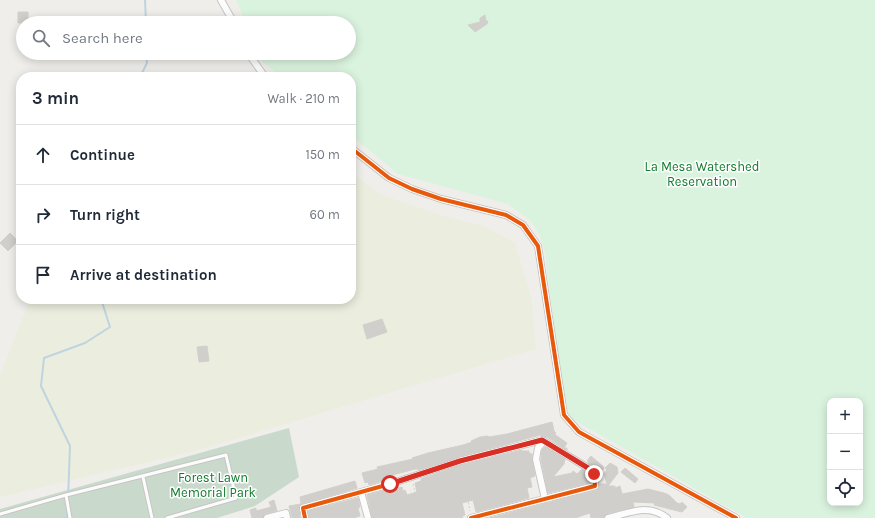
<!DOCTYPE html>
<html lang="en">
<head>
<meta charset="utf-8">
<style>
	:root { --surface:#fff; --page:#f2f2f3; --text:#1f2937; --muted:#747a83; --line:#e0e1e3 }
	body { margin:0; font-family:Karla,sans-serif; background:var(--page); color:var(--text) }
	.controls { position:absolute; right:12px; bottom:12px; display:grid; overflow:hidden; border-radius:8px; box-shadow:0 2px 10px #0003 }
	.controls button { width:36px; height:36px; display:grid; place-items:center; padding:0; border:0; border-bottom:1px solid var(--line); background:var(--surface); color:var(--text); font:20px sans-serif }
	.stop { position:absolute; width:12px; height:12px; margin:-9px; border:3px solid #d93025; border-radius:50%; background:#fff }
	.stop.end { background:#d93025; border-color:#fff; box-shadow:0 1px 4px #0008 }
	.list { margin:0; padding:0; list-style:none }
	h2 { display:flex; justify-content:space-between; align-items:center; height:52px; margin:0; padding:0 16px; font-size:17px }
	h2 small { font-size:13px; font-weight:400; color:var(--muted) }
	.list li { display:grid; grid-template-columns:26px 1fr auto; gap:12px; align-items:center; box-sizing:border-box; height:60px; padding:0 16px; border-top:1px solid var(--line) }
	.list b { display:block; font-size:15px; white-space:nowrap }
	.list em { font-size:13px; font-style:normal; color:var(--muted) }
	.icon { flex:none; width:22px; height:22px; fill:none; stroke:currentColor; stroke-width:2; stroke-linecap:round; stroke-linejoin:round }
	.map { position:relative; flex:none; width:875px; height:518px; overflow:hidden }
	.search { position:absolute; background:var(--surface); box-shadow:0 2px 10px #0003; left:16px; top:16px; width:340px; height:44px; display:flex; align-items:center; gap:10px; box-sizing:border-box; padding:0 14px; border-radius:22px; color:var(--muted); font-size:15px }
	.panel { position:absolute; background:var(--surface); box-shadow:0 2px 10px #0003; left:16px; top:72px; width:340px; height:232px; border-radius:16px }
	.map>svg:first-child { display:block }
	.farmland { fill:#ebeede }
	.cemetery { fill:#c9dacc }
	.park { fill:#daf3de; fill-rule:evenodd }
	.lines { fill:none; stroke-linecap:round; stroke-linejoin:round }
	.stream { stroke:#bfd4e0; stroke-width:2 }
	.building { fill:#d0cfcb; stroke:#d2d0cb }
	.service-casing { stroke:#c6c6c4; stroke-width:5 }
	.minor-casing { stroke:#c6c6c4; stroke-width:8 }
	.path { stroke:#d7cdca; stroke-width:1; stroke-dasharray:2 2; stroke-linecap:butt }
	.service { stroke:#fdfcfc; stroke-width:3 }
	.minor { stroke:#fdfcfc; stroke-width:6 }
	.cycleway-casing { stroke:#fff; stroke-width:6 }
	.cycleway { stroke:#e8590c; stroke-width:4 }
	.route { stroke:#d93025; stroke-width:5 }
	.labels { text-anchor:middle; dominant-baseline:central; stroke-width:3; stroke-linejoin:round; paint-order:stroke }
	.park-label { font-size:13px; fill:#127c2d; stroke:#fff }
</style>
</head>
<body>
<div class="map">
<svg width="875" height="518" viewBox="0 0 875 518">
	<rect width="100%" height="100%" fill="#efeeea"/>
	<!-- farmland -->
	<path class="farmland" d="M351,172L382,195L447,217L484,226L515,243L532,301L536,349L195,451L0,497V375L30,299H351Z"/>
	<!-- cemetery -->
	<path class="cemetery" d="M289,428L299,477L255,506L217,518H0V509Z"/>
	<!-- park -->
	<path class="park" d="M236,0H875V518H747L565,415L545,253L540,236L531,221L508,204L398,174L351,135V77H281L263,62L259,53H349V23H246ZM830,401H860V503H830Z"/>
	<g class="lines">
		<!-- stream -->
		<path class="stream" d="M145,0L146,23
			M140,77L147,63L146,53
			M68,499L70,446L41,386L44,358L85,343L110,327L102,302L104,299
			M67,518V510"/>
	</g>
	<!-- building -->
	<path class="building" d="M18,12H28V23H18Z
		M485,15L486,21H488L487,24L475,32L468,25L480,22V18Z
		M10,233L18,241L8,251L0,243Z
		M382,319L387,332L367,339L363,325Z
		M207,346L209,361L199,362L197,347Z
		M552,422L554,431L556,433L554,434L567,443L564,448H567V450L547,437L540,435L459,457L418,470V469H415L385,477L386,480L369,485L368,482L365,483L362,473L378,469L377,467L413,459L412,458L428,453L463,445L472,442L471,441L480,437L488,436L489,437L507,434Z
		M545,447L565,459L564,464L553,477L572,473L573,471L577,474L582,469L590,476V483L548,493L541,459L542,450Z
		M522,450V451H529V453L532,454V460L535,476L530,478L532,487L527,488L529,498L476,512L473,500L462,503L465,515L462,516L463,518H372L367,495L389,489L391,490L402,487L403,491L405,490L407,495L417,492L415,483L421,481V479L461,465Z
		M591,456L604,467L603,470L594,465L593,467L588,463L589,462L587,461Z
		M610,463L617,467L618,473L608,486H615V488L620,486L622,494L648,489L664,493L669,495L677,503L680,504L682,502L687,507L682,512L654,505L655,503L633,502L634,507L607,514L604,518H591L590,513L575,518H490L596,490L599,488V484H607L604,474L607,470L605,468Z
		M625,468L638,479L635,483L621,472Z
		M355,481L357,488L300,505L299,509L300,518H292L289,506L301,504L300,497Z
		M358,498L360,507L358,508L360,516L356,517V518H309L308,511Z
		M274,500L277,511L265,514L263,518H252L250,510L256,508V511L271,507L269,502Z"/>
	<g class="lines">
		<!-- service casing -->
		<g class="service-casing">
			<path id="service" d="M143,477L152,518
				M66,495L70,518
				M0,514L66,495L226,455L236,498L167,518"/>
		</g>
		<!-- minor casing -->
		<g class="minor-casing">
			<path id="minor" d="M221,0L234,23
				M248,53L265,77
				M351,148L389,178L412,189L441,199L506,215L523,225L538,246L564,415L579,432L736,518
				M544,441L538,448L536,459L545,499
				M361,492L368,518
				M267,518L286,513L287,518
				M305,518L303,508L390,484L460,461L542,440L588,468L594,474L595,486L471,518
				M608,518C630,513 648,503 667,518"/>
		</g>
		<!-- path -->
		<path class="path" d="M511,456L519,494H522V497
			M486,461L495,504
			M461,467L470,511
			M439,476L449,518
			M413,484L423,518
			M392,491L398,518"/>
		<!-- service -->
		<use href="#service" class="service"/>
		<!-- minor -->
		<use href="#minor" class="minor"/>
		<!-- cycleway casing -->
		<g class="cycleway-casing">
			<path id="cycleway" d="M351,148L389,178L412,189L441,199L506,215L523,225L538,246L564,415L579,432L736,518
				M305,518L303,508L390,484L460,461L542,440L588,468L594,474L595,486L471,518"/>
		</g>
		<!-- cycleway -->
		<use href="#cycleway" class="cycleway"/>
	</g>
	<g class="lines">
		<!-- route -->
		<path class="route" d="M390,484L460,461L542,440L588,468L594,474"/>
	</g>
	<g class="labels">
		<!-- park labels -->
		<g class="park-label">
			<text x="702" y="166">La Mesa Watershed<tspan x="702" dy="15">Reservation</tspan></text>
			<text x="213" y="477">Forest Lawn<tspan x="213" dy="15">Memorial Park</tspan></text>
		</g>
	</g>
</svg>
<div class="controls">
<button>+</button>
<button>−</button>
<button><svg class="icon" aria-label="locate" viewBox="0 0 24 24"><circle cx="12" cy="12" r="6"/><path d="M12 2v4M12 18v4M2 12h4M18 12h4"/></svg></button>
</div>
<div class="stop" style="left:390px;top:484px"></div>
<div class="stop end" style="left:594px;top:474px"></div>
<div class="search"><svg class="icon" aria-label="search" viewBox="0 0 24 24"><circle cx="10" cy="10" r="6"/><path d="M15 15l6 6"/></svg>Search here</div>
<section class="panel">
<h2>3 min<small>Walk · 210 m</small></h2>
<ul class="list">
<li><svg class="icon" aria-label="ahead" viewBox="0 0 24 24"><path d="M12 20V5M6 11l6-6 6 6"/></svg><div><b>Continue</b></div><em>150 m</em></li>
<li><svg class="icon" aria-label="right" viewBox="0 0 24 24"><path d="M7 20v-9h11M14 6l5 5-5 5"/></svg><div><b>Turn right</b></div><em>60 m</em></li>
<li><svg class="icon" aria-label="arrive" viewBox="0 0 24 24"><path d="M6 21V4h12l-3 4 3 4H6"/></svg><div><b>Arrive at destination</b></div></li>
</ul>
</section>
</div>
</body>
</html>
